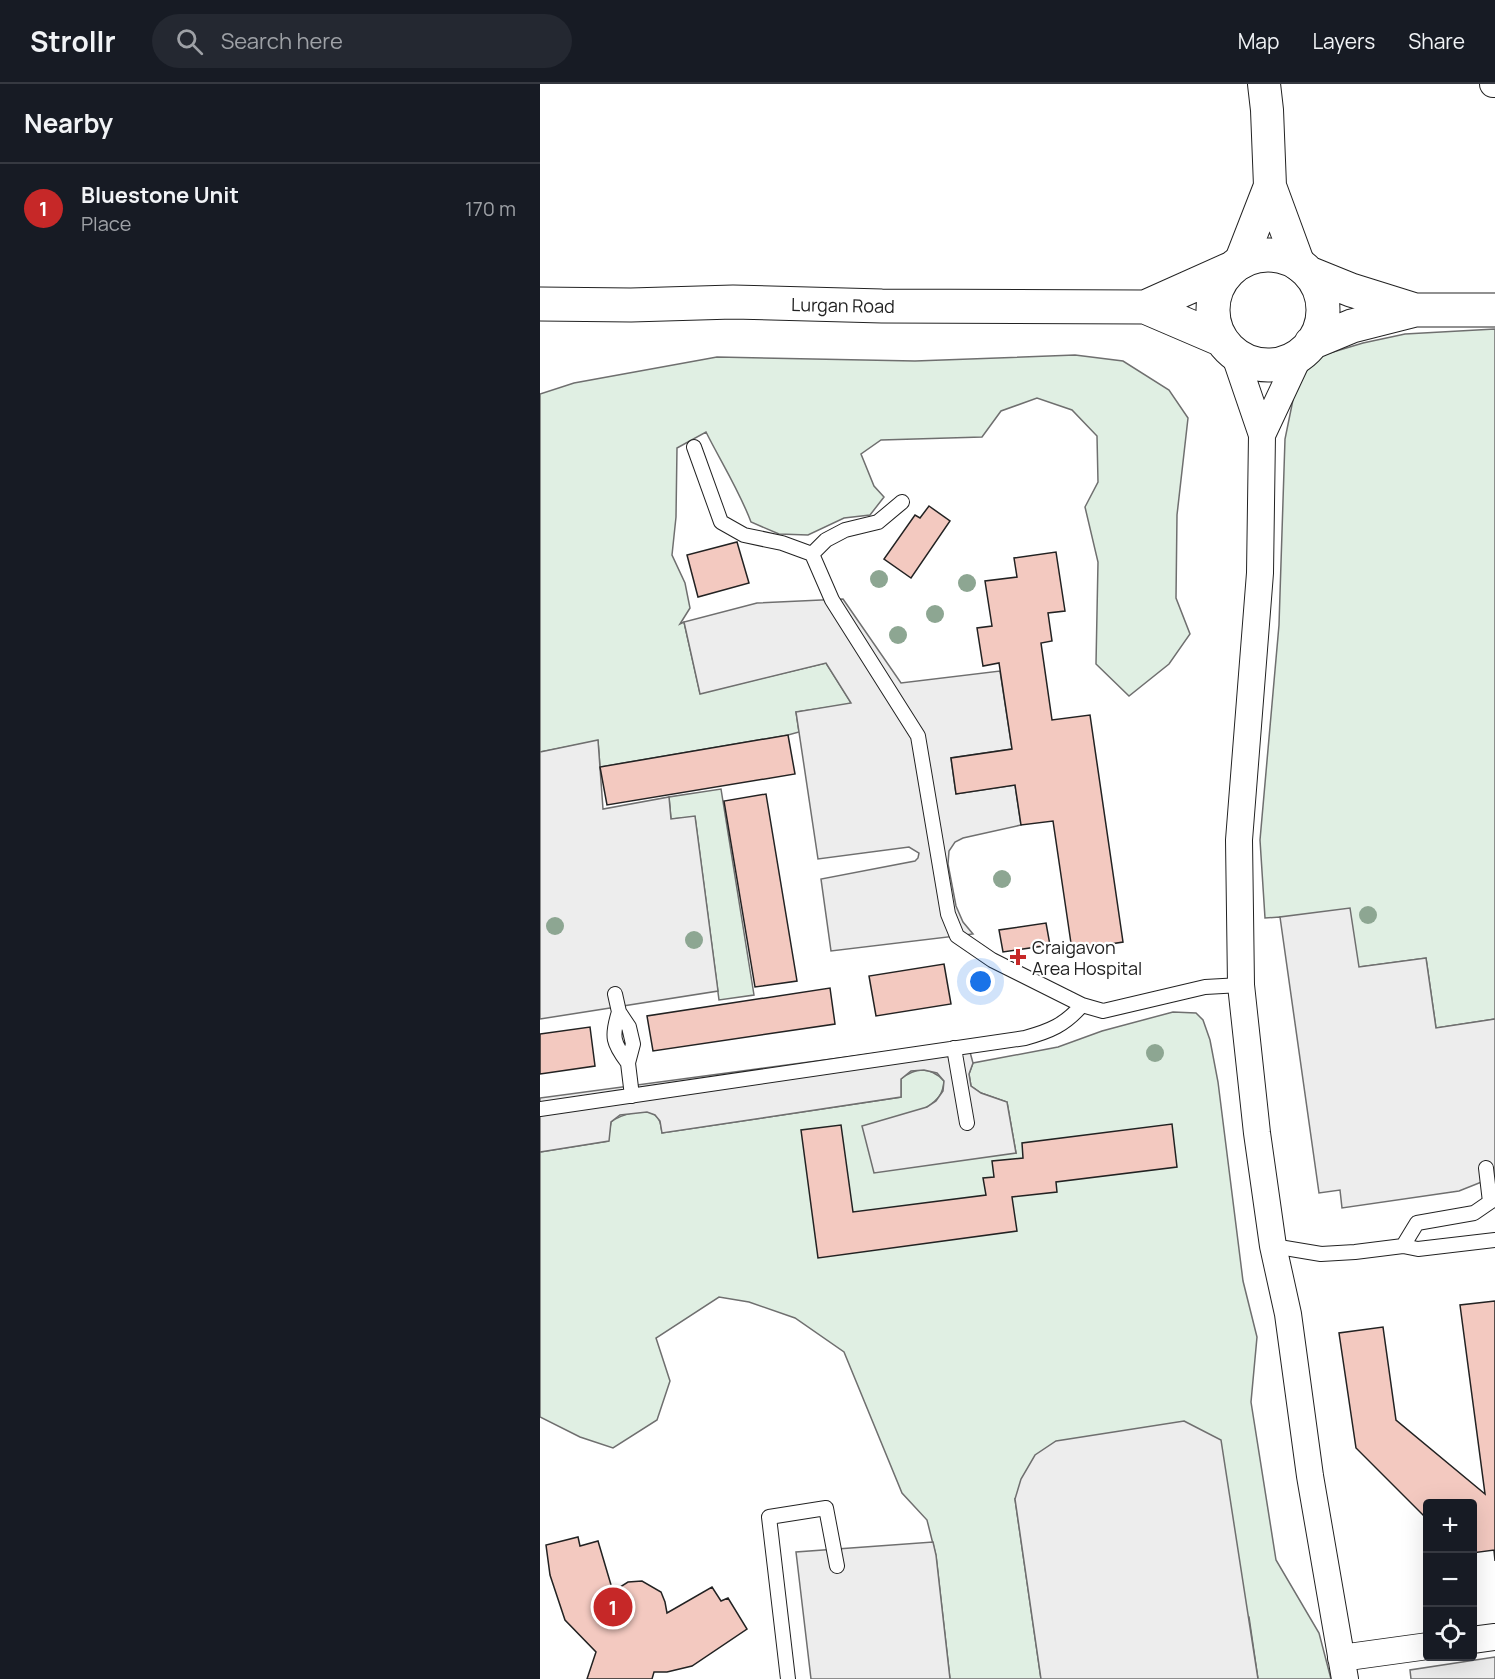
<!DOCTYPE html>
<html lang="en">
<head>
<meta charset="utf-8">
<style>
	:root { --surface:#171b24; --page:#242831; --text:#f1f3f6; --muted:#9ea1a6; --line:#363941; --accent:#c62828 }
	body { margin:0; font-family:Manrope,sans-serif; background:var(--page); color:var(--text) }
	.controls { position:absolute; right:18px; bottom:18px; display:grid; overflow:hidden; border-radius:6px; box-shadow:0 6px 24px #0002 }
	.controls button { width:54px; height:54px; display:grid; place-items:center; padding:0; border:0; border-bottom:2px solid var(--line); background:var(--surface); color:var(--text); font:30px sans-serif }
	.you { position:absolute; left:441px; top:898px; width:21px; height:21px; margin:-15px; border:4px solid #fff; border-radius:50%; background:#1a73e8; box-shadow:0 0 0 9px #1a73e833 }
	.badge { display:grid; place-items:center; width:39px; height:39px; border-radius:50%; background:var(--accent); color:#fff; font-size:20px; font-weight:700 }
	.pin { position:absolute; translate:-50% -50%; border:3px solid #fff; box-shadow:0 2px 6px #0006 }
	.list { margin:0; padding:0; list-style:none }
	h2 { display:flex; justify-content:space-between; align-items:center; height:78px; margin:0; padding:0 24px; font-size:26px }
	h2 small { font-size:20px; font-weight:400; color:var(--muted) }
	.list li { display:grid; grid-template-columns:39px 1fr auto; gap:18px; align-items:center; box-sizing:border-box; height:90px; padding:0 24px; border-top:2px solid var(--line) }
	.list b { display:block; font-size:22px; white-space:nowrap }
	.list p { margin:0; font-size:20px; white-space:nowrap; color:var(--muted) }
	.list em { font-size:20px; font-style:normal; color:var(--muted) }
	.icon { flex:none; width:33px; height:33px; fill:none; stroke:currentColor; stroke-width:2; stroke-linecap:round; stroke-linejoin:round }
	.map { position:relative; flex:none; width:955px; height:1595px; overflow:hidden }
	header { display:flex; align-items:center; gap:36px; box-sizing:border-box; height:84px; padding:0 30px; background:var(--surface); border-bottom:2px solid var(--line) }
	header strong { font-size:28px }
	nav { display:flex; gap:33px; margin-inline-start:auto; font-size:21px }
	.search { width:420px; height:54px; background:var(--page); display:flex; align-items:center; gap:15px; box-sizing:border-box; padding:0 21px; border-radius:33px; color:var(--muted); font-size:22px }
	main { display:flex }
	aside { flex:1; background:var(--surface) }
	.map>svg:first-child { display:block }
	.green { fill:#e0efe3; stroke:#6f6f6f; stroke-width:1.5 }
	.parking { fill:#ededed; stroke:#6f6f6f; stroke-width:1.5 }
	.building { fill:#f3c9c0; stroke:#222; stroke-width:1.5 }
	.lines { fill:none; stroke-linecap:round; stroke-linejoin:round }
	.service-casing { stroke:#222; stroke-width:16 }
	.minor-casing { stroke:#222; stroke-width:28 }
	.tertiary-casing { stroke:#222; stroke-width:34 }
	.primary-casing { stroke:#222; stroke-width:35 }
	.service { stroke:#fff; stroke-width:14 }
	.minor { stroke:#fff; stroke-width:26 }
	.tertiary { stroke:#fff; stroke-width:32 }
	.primary { stroke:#fff; stroke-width:33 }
	.tree { fill:#8da692 }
	.poi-dot { fill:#c62828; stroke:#fff; stroke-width:2 }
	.labels { text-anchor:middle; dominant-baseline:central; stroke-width:4.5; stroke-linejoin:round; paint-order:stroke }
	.street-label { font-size:18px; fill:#222; stroke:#fff }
	.poi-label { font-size:18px; fill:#222; stroke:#fff; text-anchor:start }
</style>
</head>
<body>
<header>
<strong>Strollr</strong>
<div class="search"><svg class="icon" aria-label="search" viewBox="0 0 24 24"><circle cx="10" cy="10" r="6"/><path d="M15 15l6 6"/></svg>Search here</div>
<nav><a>Map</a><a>Layers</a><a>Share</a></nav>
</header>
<main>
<aside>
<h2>Nearby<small></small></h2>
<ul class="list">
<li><span class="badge">1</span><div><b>Bluestone Unit</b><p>Place</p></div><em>170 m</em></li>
</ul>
</aside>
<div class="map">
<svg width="955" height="1595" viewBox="0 0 955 1595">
	<rect width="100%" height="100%" fill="#fff"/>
	<!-- green -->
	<path class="green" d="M955,245V935L896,944L886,874L819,883L740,833L725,834L720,756L739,541L745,355L756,301L763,289L783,271L823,259L865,250Z
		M535,271L583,277L629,306L648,334L637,431L636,514L650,550L629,580L589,612L556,580L558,478L545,423L558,398L557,352L532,326L497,314L461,327L442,353L341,356L321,370L334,402L344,413L330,431L304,434L268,451L239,450L211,438C199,406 181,378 166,348L137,364L136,433L132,471L145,499L150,524L140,540L144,538L160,609L286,579L312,620L256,628L259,648L248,651L60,683L58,657L0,668V310L34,299L177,273L375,277Z
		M181,705L214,911L179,916L155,733L131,735L129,713Z
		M633,928L656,929L663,936L670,956L678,998L703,1197L717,1253L711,1318L736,1476L779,1549L791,1595H718L709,1533L475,1415L501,1595H410L396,1472L387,1436L362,1409L304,1268L255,1234L209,1218L179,1213L116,1254L130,1297L117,1336L73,1364L40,1353L0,1333V1068L68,1057L71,1038C80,1031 104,1023 115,1031C121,1035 121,1043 122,1049L361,1013V995C376,983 391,983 404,997C403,1010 398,1016 387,1023L476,1069L467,1018L441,1009L431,1002L429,990L433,979L518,963L562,947Z"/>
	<!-- parking -->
	<path class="parking" d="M303,515L361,599L460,587L472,665L411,674L416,710L475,701L481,741L423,754L415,758L409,767L408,780L416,822L423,838L433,850L291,867L281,795L375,777L378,774L379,769L369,763L278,775L256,628L311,619L286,579L160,610L144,538L217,519Z
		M58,656L63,725L129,713L131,735L155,732L178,907L0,935V668Z
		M810,824L819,883L886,874L896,944L955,935V1096L944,1097L919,1107L802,1124L800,1106L779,1109L740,833Z
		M427,957L433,979L429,990L431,1002L441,1009L467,1018L476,1069L334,1089L322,1042L387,1023L396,1017L403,1007L404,997L397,989L384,986L371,987L361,995V1013L122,1049L120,1037L115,1031L107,1028L80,1031L71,1038L69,1057L0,1068V1014Z
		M644,1337L681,1356L718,1595H501L475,1415L481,1395L495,1371L516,1357Z
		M393,1458L396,1471L410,1595H271L256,1468Z
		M955,1573V1595H871L870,1586Z"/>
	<!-- building -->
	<path class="building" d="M389,422L410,437L371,494L344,475L375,431L380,434Z
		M197,458L209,499L158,513L147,471Z
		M516,468L525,527L508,529L512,557L501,559L512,636L550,631L583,858L532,866L513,737L481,741L475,701L416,710L411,674L472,665L459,579L443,582L437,544L452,542L445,497L477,493L474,474Z
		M248,651L255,690L67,721L60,683Z
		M226,710L257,897L215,903L184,717Z
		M506,839L510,861L463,868L459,846Z
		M404,880L411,920L336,932L329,892Z
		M290,904L295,940L113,967L107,932Z
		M50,943L55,982L0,990V950Z
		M632,1040L637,1083L516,1098L517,1108L472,1113L477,1147L278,1174L261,1046L301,1041L313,1128L446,1111L443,1094L454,1093L452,1077L483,1074L482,1059Z
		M955,1217V1477L954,1466L932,1469V1420H888V1436L816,1364L799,1249L843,1243L856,1336L945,1410L920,1221Z
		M38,1453L40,1462L58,1457L74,1511L80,1503L88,1498L102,1497L121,1508L125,1518L127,1529L172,1503L181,1517L188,1514L207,1545L152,1582L127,1588H114L112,1595H47L56,1568L25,1536L10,1491L6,1461Z"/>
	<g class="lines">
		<!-- service casing -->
		<g class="service-casing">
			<path id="service" d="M154,363L181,438L204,451L242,459L272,470L286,456L305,446L338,438L362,418
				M272,470L292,516L378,652L408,830L417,852L452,876L542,921L563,927L665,903L701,901
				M75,910L79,928L89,943L93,960L88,979L92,1012
				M79,928C71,953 73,959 88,979
				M414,964L427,1039
				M0,1025L485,954C510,947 525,941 542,921
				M733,1162L781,1170L815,1168L863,1162L878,1165L955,1156
				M863,1162L877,1139L934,1129L950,1118L946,1084
				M248,1595L229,1433L286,1424L297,1482"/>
		</g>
		<!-- minor casing -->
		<g class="minor-casing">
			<path id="minor" d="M953,0H955
				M694,269L722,351L720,489L699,756L701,901L717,1049L733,1162L748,1230L770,1392L805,1595
				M722,351L760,270
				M932,1556L955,1553
				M801,1574L888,1562"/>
		</g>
		<!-- tertiary casing -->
		<g class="tertiary-casing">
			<path id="tertiary" d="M724,0L727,26L730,102L759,181
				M700,179L730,102"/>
		</g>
		<!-- primary casing -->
		<g class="primary-casing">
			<path id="primary" d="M673 226a55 55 0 1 1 110 0a55 55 0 1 1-110 0Z
				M769,189L811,206L875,226
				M0,220L91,221L193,218L342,222L605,223L682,256
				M605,223L690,185
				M771,259L812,242L875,226H955"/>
		</g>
		<!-- service -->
		<use href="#service" class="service"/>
		<!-- minor -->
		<use href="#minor" class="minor"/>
		<!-- tertiary -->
		<use href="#tertiary" class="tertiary"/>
		<!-- primary -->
		<use href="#primary" class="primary"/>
	</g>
	<!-- trees -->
	<g class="tree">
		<circle cx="339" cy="495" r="9"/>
		<circle cx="427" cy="499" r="9"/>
		<circle cx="395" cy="530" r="9"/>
		<circle cx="358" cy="551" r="9"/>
		<circle cx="462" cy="795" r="9"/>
		<circle cx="828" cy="831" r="9"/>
		<circle cx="15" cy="842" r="9"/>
		<circle cx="154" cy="856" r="9"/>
		<circle cx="615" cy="969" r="9"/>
	</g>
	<!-- markers -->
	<path class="poi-dot" d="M475 864h6v6h6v6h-6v6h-6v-6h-6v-6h6z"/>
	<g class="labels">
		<!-- street labels -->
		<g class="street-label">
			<text transform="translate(303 221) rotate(1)">Lurgan Road</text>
		</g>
		<!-- poi labels -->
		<g class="poi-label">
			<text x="492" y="863">Craigavon<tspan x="492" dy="21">Area Hospital</tspan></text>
		</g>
	</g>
</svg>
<div class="controls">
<button>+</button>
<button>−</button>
<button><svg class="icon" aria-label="locate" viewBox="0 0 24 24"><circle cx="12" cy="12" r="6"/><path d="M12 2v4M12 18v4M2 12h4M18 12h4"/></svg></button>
</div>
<div class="you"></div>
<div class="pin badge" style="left:73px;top:1523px">1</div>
</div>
</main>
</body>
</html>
